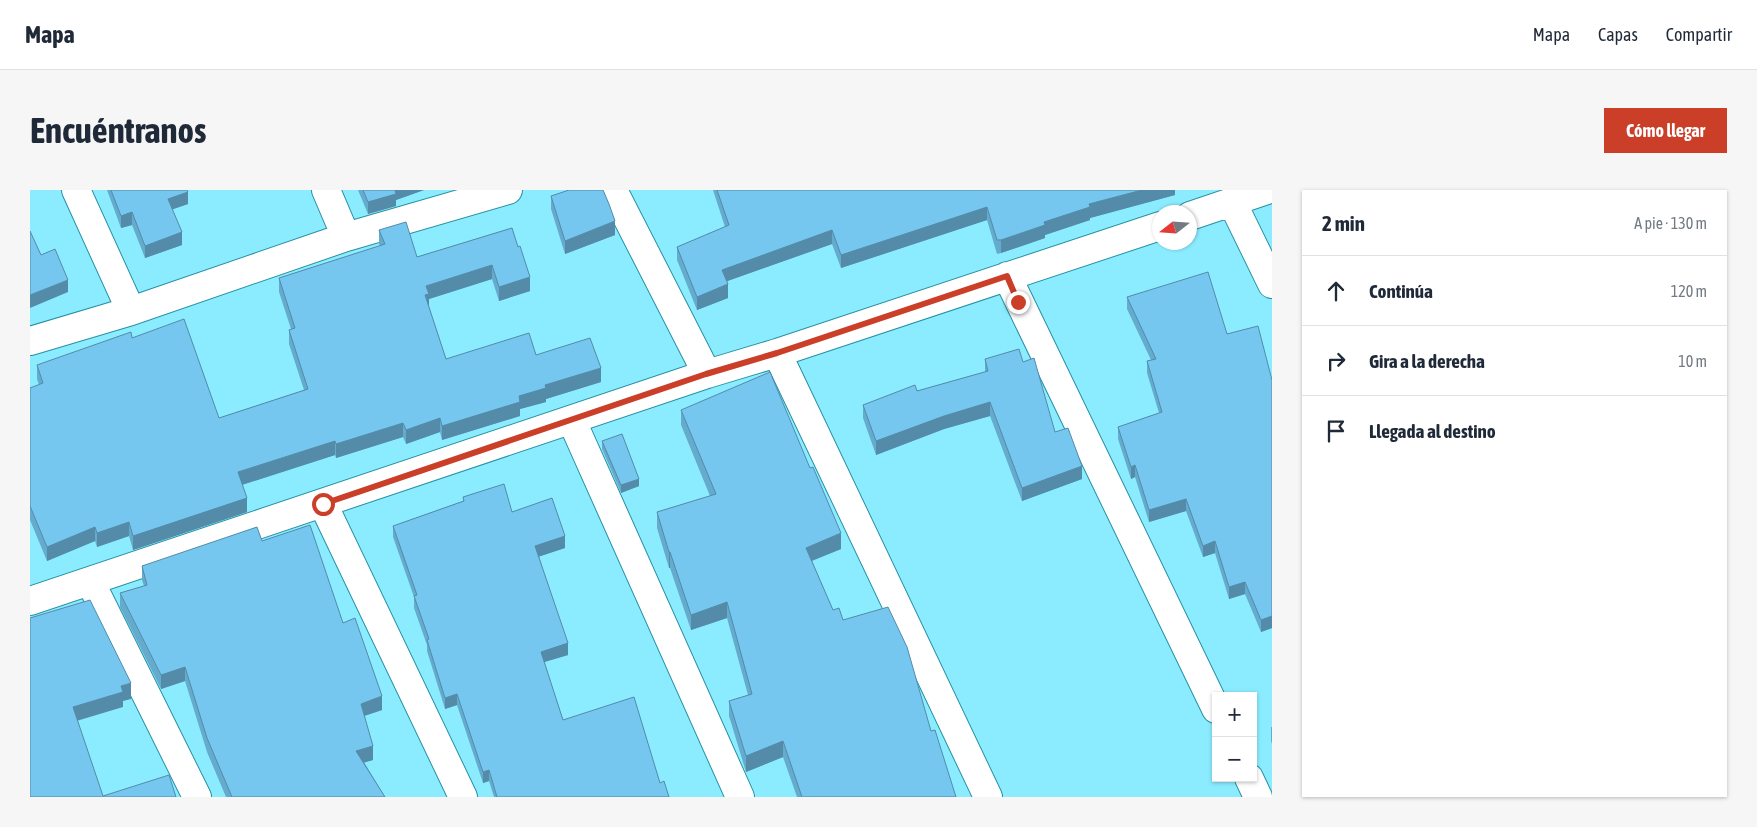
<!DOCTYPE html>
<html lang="es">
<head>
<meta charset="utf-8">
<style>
	:root { --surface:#fff; --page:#f6f6f7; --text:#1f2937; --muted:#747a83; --line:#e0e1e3; --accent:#cb3f29 }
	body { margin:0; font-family:"Asap Condensed",sans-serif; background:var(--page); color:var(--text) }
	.controls { position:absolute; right:15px; bottom:15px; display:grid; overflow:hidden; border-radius:0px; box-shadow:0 1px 4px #0004 }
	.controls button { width:45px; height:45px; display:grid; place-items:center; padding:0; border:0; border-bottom:1px solid var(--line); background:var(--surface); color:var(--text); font:25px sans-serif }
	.compass { position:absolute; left:1122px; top:15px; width:45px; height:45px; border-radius:50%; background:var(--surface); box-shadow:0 1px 4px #0004; rotate:253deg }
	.stop { position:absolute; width:15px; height:15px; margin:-11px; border:4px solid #cb3f29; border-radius:50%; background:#fff }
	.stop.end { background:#cb3f29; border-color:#fff; box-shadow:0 1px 5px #0008 }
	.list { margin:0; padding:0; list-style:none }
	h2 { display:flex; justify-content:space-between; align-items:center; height:65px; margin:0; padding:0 20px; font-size:21px }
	h2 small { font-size:16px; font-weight:400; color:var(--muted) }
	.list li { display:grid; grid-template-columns:32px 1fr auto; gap:15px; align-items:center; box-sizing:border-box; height:70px; padding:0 20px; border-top:1px solid var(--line) }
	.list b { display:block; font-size:19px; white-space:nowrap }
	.list em { font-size:16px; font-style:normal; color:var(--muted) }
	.icon { flex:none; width:28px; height:28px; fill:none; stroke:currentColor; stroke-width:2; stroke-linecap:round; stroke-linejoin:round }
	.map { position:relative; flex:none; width:1242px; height:607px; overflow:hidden; border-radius:0px }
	header { display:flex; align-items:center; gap:30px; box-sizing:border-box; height:70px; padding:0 25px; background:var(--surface); border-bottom:1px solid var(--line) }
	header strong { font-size:24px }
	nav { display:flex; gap:28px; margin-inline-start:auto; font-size:18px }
	.intro { display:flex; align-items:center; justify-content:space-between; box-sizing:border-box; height:120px; padding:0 30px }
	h1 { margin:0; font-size:35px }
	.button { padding:12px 22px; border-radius:0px; background:var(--accent); color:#fff; font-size:18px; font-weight:700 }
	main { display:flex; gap:30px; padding:0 30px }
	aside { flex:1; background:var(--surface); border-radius:0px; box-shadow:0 1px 4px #0004 }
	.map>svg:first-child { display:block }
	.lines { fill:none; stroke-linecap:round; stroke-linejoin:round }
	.minor-casing { stroke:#2791a3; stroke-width:30 }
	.minor { stroke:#fff; stroke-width:28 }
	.wall { fill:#65abce }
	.shaded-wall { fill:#538ba8 }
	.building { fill:#76c7f0; stroke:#538ba8 }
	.route { stroke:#cb3f29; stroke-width:6 }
</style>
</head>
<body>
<header>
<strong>Mapa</strong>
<nav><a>Mapa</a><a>Capas</a><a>Compartir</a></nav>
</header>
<div class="intro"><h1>Encuéntranos</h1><a class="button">Cómo llegar</a></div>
<main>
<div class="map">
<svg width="1242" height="607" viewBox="0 0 1242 607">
	<rect width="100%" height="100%" fill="#8becff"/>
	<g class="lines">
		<!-- minor casing -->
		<g class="minor-casing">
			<path id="minor" d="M46,0L101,121
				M296,0L316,47
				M583,0L677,184
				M1202,12L1242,94
				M1160,26L1237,0
				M977,86L1186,519
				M0,151L101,121L316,47L478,0
				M747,163L958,607
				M542,231L710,607
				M293,314L433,607
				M60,391L167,607
				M0,411L677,184L747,163L1130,36
				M1219,588L1228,607"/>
		</g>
		<!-- minor -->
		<use href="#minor" class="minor"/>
	</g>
	<!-- wall -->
	<path class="wall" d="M77,0H157L158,14L142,19L152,55L115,68L102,35L91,38Z
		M328,0H394L366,10V16L338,24Z
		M683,0H1145V5L1060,28V30L1015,45V48L971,63L967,64L957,30L811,78L802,54L697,91L698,108L667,120L647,70V57L695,37Z
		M521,6L585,45L535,64L521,19Z
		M482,38L500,101L469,111L462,89L399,109V117L416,169L506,165L571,192L516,209V212L490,219V226L412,250L410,242L376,254L373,247L306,268L305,265L212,295L217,322L103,360L99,346L67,357L65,351L17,371L0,330V198L9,195L7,189V175L102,148L189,228L274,200L259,154V140L261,139L249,102V88L350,56L349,54V40L387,67Z
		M1097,107L1197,144L1242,190V438L1231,442L1215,404L1199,409L1185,363L1173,367L1156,321L1119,332L1105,287L1101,289L1088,249V237L1129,223L1117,183V171L1121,170L1097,119Z
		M955,169L993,172L1025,242L1052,289L992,311L960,226L914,239L846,265L833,228V215L887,201L955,182Z
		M651,220L811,359L782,371L803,420L813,430L901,541L926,607H767L753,567L716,582L699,526V511L718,505L697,428L661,440L640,378H639L627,338V322L680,306L651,235Z
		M572,251L609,296L591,303L572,259Z
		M433,307L482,322L535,358L509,366L538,465L514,472L533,530L630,593L639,607H464L459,591L453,593L427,515L415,519L397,461V455L384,418V407L363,347V336L433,311Z
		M232,351L313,433L352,520L334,526L343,570L334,572L355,607H196L177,562L155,491L131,499L90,417V403L114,396L112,390V376Z
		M1241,537H1242V554L1241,551Z"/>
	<!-- shaded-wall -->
	<path class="shaded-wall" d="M364,0H394L366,10V16L338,24V12Z
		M1112,0H1145V5L1060,28V30L1015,45V48L971,63V50L1014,32L1059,14Z
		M158,2V14L138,21V9Z
		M957,17V30L811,78V65Z
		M102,22V35L91,38V26Z
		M585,31V45L535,64V51Z
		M802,40V54L692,93V80Z
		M152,42V55L115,68V56Z
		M462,75V89L399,109V118L395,105L396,96Z
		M500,87V101L469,111V97Z
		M38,90V102L0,118V105Z
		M698,94V108L667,120V107Z
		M571,178V192L516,209V212L490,219V226L412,250V236L515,195Z
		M960,212V226L914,239L846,265V251L914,226Z
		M410,228V242L376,254V240Z
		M373,233V247L306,268V254Z
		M305,251V265L208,296V282Z
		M1105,275V287L1101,289V277Z
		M1052,276V289L992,311V298Z
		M609,289V296L591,303V295Z
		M217,308V322L103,360V346Z
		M1156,309V321L1119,332V320Z
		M99,332V346L67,357V343Z
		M65,337V351L17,371V357Z
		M811,343V359L776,373V358Z
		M535,346V358L505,368V356Z
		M1185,351V363L1173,367V356Z
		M639,362H640V378H639Z
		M1215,392V404L1199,409V397Z
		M697,412V428L661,440V425Z
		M1242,426V438L1231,442V430Z
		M538,453V465L511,473V462Z
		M155,477V491L131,499V485Z
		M101,493V509L93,511V517L43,532V517L91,496Z
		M427,504V515L415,519V508Z
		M352,506V520L331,527V514Z
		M753,551V567L716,582V566Z
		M343,556V570L326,575V561Z
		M459,580V591L453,593V582Z"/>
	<!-- building -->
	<path class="building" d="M81,0H157L158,2L138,9L152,42L115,56L102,22L91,26Z
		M333,0H365L366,4L338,12Z
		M539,0H573L579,14L585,31L535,51L521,6Z
		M687,0H1112L1059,14L1060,17L1014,32L1015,35L971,50H967L957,17L811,65L802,40L692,80L698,94L667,107L647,57L699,35Z
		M376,32L387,67L482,38L488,57L490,56L500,87L469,97L462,75L396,96L399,104L395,105L416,169L499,143L506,165L560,148L571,178L515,195L516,198L489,206L490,212L412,236L410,228L376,240L373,233L306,254L305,251L208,282L217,308L103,346L99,332L67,343L65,337L17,357L0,316V198L13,193L7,175L101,142L102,148L154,129L189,228L278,199L259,140L265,138L249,88L355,54L349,40Z
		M0,41L11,65L25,59L38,90L0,105Z
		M1178,82L1197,144L1228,136L1242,190V426L1231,430L1215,392L1199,397L1185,351L1173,356L1156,309L1119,320L1105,275L1101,277L1088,237L1132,222L1117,171L1126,169L1097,107Z
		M989,159L993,172L1004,168L1025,242L1038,238L1052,276L992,298L960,212L914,226L846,251L833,215L885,195L887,201L958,181L955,169Z
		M740,182L780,278L783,277L811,343L776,358L803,420L809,418L813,430L858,417L877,457L901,541L905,540L926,607H772L753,551L716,566L699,511L722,504L697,412L661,425L640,362H639L627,322L686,304L651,220Z
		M592,244L609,289L591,295L572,251Z
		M474,294L482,322L522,308L535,346L505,356L538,453L511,462L533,530L604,507L630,593L634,591L639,607H467L459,580L453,582L427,504L415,508L397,450L399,449L384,406L387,405L363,336L434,311L433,307Z
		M280,335L313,433L325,428L352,506L331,514L343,556L326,561L355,607H202L177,548L155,477L131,485L90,403L117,395L112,376L227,337L232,351Z
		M60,410L101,493L91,496L93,502L43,517L73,606L139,585L146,607H0V428Z"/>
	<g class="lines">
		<!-- route -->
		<path class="route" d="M293,314L676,184L747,163L977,86L988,112"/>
	</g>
</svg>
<div class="controls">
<button>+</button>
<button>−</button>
</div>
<svg class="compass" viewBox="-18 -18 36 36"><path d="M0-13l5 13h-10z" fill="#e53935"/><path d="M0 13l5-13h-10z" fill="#747a83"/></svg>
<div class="stop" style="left:293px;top:314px"></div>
<div class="stop end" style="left:988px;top:112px"></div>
</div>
<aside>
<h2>2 min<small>A pie · 130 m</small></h2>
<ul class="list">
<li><svg class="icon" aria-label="ahead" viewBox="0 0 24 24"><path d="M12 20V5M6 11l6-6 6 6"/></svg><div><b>Continúa</b></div><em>120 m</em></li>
<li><svg class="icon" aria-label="right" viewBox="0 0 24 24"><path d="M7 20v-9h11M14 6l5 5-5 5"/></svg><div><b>Gira a la derecha</b></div><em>10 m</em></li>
<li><svg class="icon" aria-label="arrive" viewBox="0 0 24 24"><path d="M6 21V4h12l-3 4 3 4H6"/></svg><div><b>Llegada al destino</b></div></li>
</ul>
</aside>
</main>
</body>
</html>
